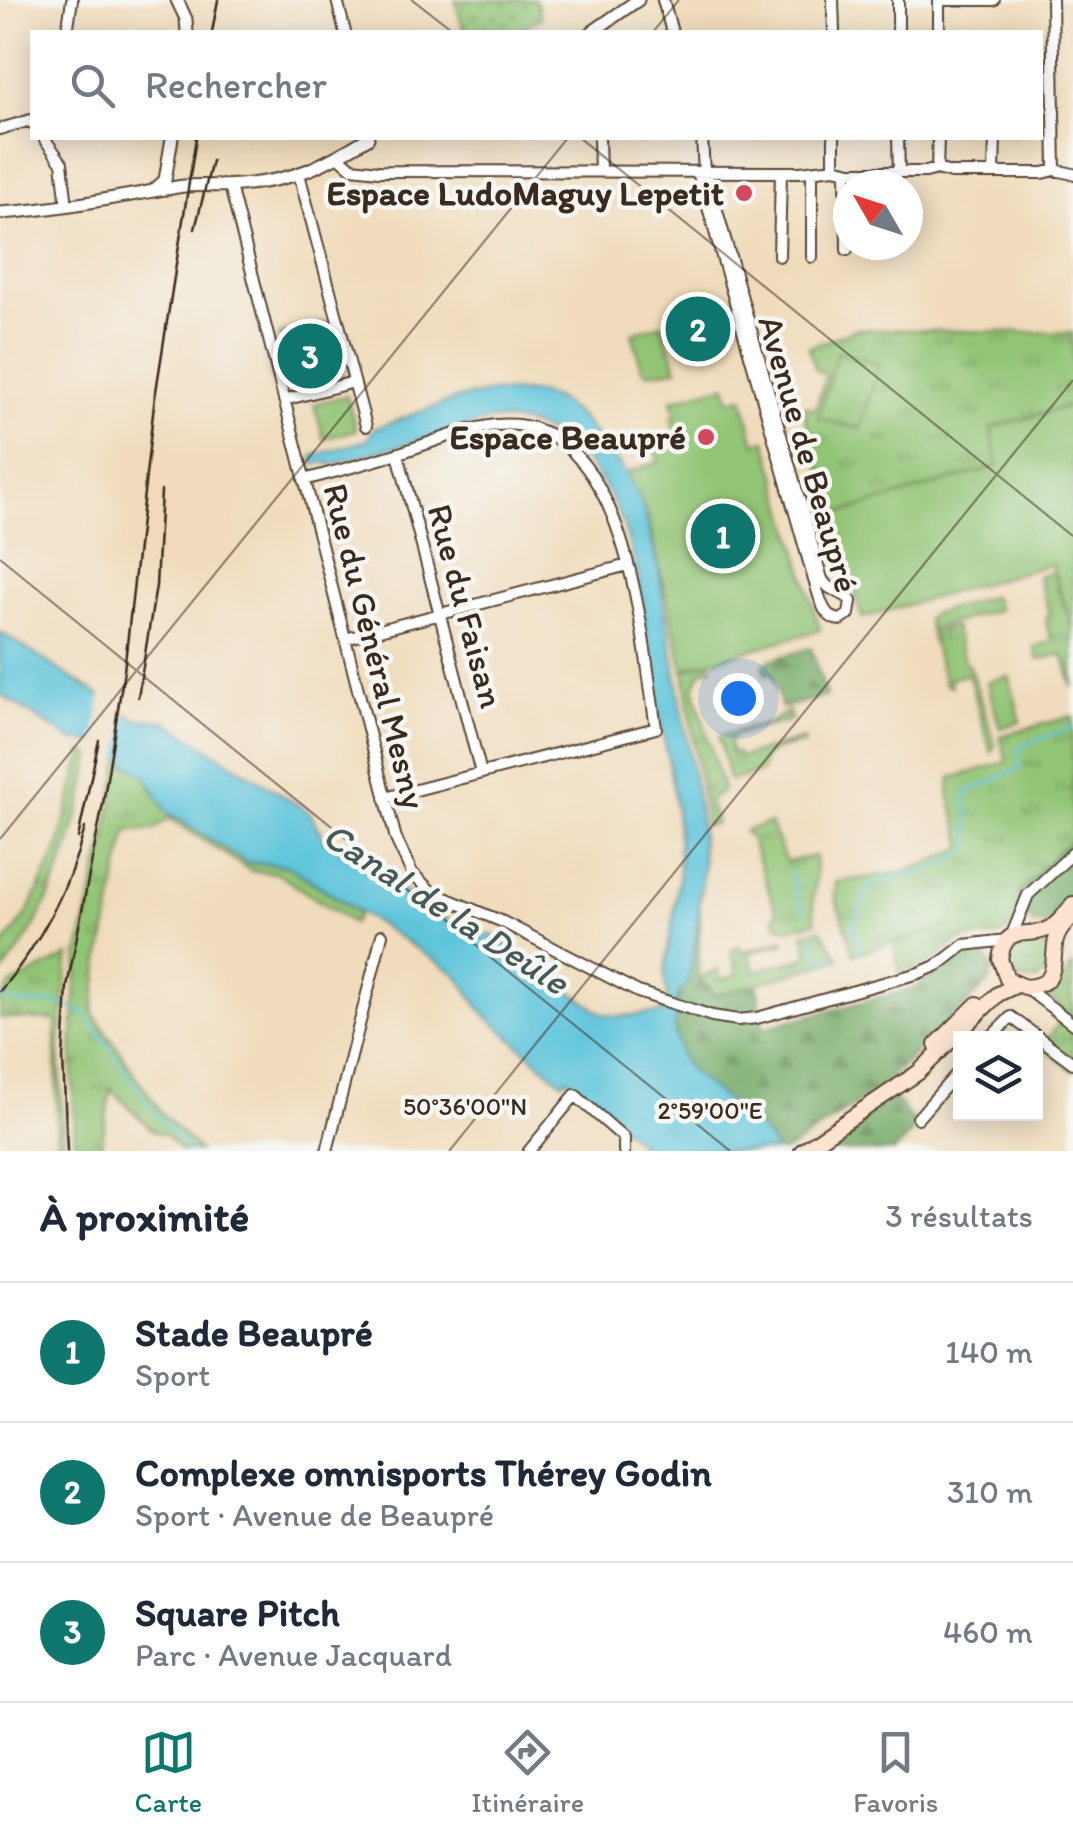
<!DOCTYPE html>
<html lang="fr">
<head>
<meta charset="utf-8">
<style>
	:root { --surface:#fff; --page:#f2f2f3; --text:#1f2937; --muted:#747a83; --line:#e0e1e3; --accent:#0f766e }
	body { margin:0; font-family:Itim,sans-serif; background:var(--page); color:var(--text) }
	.controls { position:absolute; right:30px; bottom:30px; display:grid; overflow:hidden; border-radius:0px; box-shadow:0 5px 25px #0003 }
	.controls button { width:90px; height:90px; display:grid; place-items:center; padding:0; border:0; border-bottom:2px solid var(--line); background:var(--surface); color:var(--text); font:50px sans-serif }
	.compass { position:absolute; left:833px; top:170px; width:90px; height:90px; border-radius:50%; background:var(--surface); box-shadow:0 5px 25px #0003; rotate:309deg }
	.you { position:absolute; left:738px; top:698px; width:35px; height:35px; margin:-25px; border:8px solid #fff; border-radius:50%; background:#1a73e8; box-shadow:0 0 0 15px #1a73e833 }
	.badge { display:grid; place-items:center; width:65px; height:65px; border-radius:50%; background:var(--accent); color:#fff; font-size:32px; font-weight:700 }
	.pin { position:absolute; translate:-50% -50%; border:5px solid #fff; box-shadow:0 2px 10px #0006 }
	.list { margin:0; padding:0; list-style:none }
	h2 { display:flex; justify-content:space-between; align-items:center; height:130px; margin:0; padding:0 40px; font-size:42px }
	h2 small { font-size:32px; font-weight:400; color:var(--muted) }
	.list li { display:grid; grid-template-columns:65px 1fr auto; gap:30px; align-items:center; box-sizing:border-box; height:140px; padding:0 40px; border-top:2px solid var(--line) }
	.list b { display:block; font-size:38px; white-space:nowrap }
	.list p { margin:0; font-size:32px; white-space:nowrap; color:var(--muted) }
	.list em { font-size:32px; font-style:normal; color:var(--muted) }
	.icon { flex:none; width:55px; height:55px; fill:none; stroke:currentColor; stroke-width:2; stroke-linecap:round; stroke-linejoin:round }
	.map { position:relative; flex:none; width:1073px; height:1151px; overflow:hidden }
	.search { position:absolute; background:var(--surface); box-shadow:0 5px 25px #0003; left:30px; right:30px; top:30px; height:110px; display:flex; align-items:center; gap:25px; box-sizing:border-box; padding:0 35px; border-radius:0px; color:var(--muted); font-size:38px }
	.sheet { height:550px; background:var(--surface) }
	nav { display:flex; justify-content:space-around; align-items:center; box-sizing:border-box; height:140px; border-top:2px solid var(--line); background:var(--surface); font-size:28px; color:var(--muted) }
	nav a { display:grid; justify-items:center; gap:5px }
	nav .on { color:var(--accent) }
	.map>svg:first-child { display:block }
	.grass { fill:url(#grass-tufts); stroke:#66774a; stroke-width:2.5 }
	.forest { fill:url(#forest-firs); stroke:#586a42; stroke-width:2.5 }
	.park { fill:#92c475; stroke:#66774a; stroke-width:2.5 }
	.garden { fill:url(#garden-dots); stroke:#66774a; stroke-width:2.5 }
	.water { fill:#5ec5db; stroke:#4c787c; stroke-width:2.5 }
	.pier { fill:#f0dcbc }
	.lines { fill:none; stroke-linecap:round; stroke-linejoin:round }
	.stream { stroke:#5ec5db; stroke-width:2.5 }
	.minor-casing { stroke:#564536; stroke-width:14 }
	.tertiary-casing { stroke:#564536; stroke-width:15 }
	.secondary-casing { stroke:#564536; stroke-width:18 }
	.minor { stroke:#fff; stroke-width:10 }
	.tertiary { stroke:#fff; stroke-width:11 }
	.secondary { stroke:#fde4d0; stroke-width:14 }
	.rail { stroke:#3b2a1e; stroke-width:2.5 }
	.ticks { fill:none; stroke:#3b2a1e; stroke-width:2.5; stroke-opacity:0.45 }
	.poi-dot { fill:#d1495b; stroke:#f6f6f2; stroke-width:4 }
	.labels { text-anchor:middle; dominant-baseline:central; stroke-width:9; stroke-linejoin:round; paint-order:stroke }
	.poi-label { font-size:35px; font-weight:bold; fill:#3b2a1e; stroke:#f6f6f2; text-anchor:end }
	.street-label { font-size:35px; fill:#3b2a1e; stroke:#f6f6f2 }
	.water-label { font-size:38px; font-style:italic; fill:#465857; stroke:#f6f6f2 }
	.ticks-label { font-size:25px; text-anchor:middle; fill:#3b2a1e; stroke:#f6f6f2; stroke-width:9; stroke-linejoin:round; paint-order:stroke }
</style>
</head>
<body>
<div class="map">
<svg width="1073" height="1151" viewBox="0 0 1073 1151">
	<defs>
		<pattern id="grass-tufts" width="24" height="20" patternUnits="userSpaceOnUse" patternTransform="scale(2.5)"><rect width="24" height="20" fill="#92c475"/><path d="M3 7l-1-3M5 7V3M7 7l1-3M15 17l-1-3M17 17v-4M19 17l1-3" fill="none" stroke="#789f5f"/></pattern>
		<pattern id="forest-firs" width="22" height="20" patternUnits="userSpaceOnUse" patternTransform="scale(2.5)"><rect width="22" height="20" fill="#75aa66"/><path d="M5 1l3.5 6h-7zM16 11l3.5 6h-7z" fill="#618b53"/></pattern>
		<pattern id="garden-dots" width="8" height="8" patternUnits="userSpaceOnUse" patternTransform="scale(2.5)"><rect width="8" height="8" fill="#92c475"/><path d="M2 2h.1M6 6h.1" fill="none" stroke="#789f5f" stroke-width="1.8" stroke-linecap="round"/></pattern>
	</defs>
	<rect width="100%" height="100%" fill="#f6f6f2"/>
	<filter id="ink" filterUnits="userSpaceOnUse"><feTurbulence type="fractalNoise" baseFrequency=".01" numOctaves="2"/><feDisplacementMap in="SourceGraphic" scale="20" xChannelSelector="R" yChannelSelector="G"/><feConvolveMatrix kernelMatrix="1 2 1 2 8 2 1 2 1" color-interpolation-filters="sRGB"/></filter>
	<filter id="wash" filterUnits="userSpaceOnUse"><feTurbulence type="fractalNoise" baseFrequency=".0048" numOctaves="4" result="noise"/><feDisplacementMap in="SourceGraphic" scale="40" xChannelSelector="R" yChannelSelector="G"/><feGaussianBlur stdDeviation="2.25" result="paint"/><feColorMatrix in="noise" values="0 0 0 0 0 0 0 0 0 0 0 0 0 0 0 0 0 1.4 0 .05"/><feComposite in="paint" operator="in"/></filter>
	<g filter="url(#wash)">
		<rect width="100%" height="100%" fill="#f0dcbc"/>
		<!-- grass -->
		<path class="grass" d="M857,329L1073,333V405L991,428L999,466L834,515L802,406L816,408L826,374L815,370L809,347Z
			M1053,572L1073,630V688L1063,654L1038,660L1034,647L1052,641L1046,622L1049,613L1038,576Z
			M993,596L998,610L929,630L927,619L931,614Z
			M954,627L965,663H968C978,690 987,717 995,745L991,752L968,674L949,679L951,686L945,684L930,633Z
			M711,662L712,667L700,673L694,688L723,790L709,801L716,823L706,826L684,670Z
			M789,711L791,720L735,735L729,743L732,754L737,753L739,758L803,739L804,743L774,750L764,758L761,771L729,781L719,736L767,724Z
			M1073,716V841L1059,850L1026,907L1027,918L1013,921C1003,945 984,933 964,939C951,943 942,955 931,962C922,968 911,971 900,974L894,944L955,924L854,954L835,896L836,882L898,873L927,864L964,847L949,794L951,778L1007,762L1000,736Z
			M83,751L91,756C77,836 52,912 0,976V950L26,916L58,850Z
			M120,760L146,776L166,811L246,862L288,866L359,913L353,923L276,873L251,871L169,818L154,830L127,831L100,961L93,1013L162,1114L199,1151H181L166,1135L153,1131L111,1089L100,1151H75L72,1050L78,956L104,845Z
			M770,823L786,862L815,856C819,879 809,899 816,922L787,929L778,925L774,918L777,913L751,840L744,831Z
			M821,929L840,959L715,996L699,978L718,970L721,980L737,975L731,951L740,946L742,952L784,939L785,943L749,953L755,971L806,957L808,952L804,933Z
			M1006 959a22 22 0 1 1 44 0a22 22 0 1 1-44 0Z
			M69,955L59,1051L64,1151H57L56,1020L0,1018V1001L11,985Z
			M1073,964V1071L1041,1046L1067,1013L1051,999L1050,986L1067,975Z"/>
		<!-- forest -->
		<path class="forest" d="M811,648L826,696L782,708L772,673L765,674L763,665L770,660Z
			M1073,841V899C1061,912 1052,930 1032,924L1018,894L1059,850Z
			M700,907L698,978L714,996L757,984L763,1028L913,989L973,949L982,951L993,968L989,982L878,1089L786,1151H777L758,1126L690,1071L681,1057L673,1017L695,945Z
			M894,1098L917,1126L895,1151H816Z"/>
		<!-- park -->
		<path class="park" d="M334,321L327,325L341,377L293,390L279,335Z
			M662,324L677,369L648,373L642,369L632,333Z
			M837,352L879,364L860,429L818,418Z
			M726,385L730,400L743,397L755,443L766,440L820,630L683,669L648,518L626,473L659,462L653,439L676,433L671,418L676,416L672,400Z
			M347,395L356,430L324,439L314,404Z
			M1073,405V630L1051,564L862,618L834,515L998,466L991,428Z
			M1009,676L1021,722L1000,728L987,682Z"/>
		<!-- garden -->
		<path class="garden" d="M455,0H536L541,18L515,32H496L494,29L485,32H464Z"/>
		<!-- water -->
		<path class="water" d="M493,392L537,393L557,399L581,418L623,469L642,503L658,566L700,817L703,868L695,945L687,985L677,996L674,1029L681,1057L690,1071L758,1126L777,1151H634L639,1142L567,1078L562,1082L484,1014L456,974L288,866L246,862L166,811L146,776L92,742L72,740L0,694V632L136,719L165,721L309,812L326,841L469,933L495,936L598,1011C620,1022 638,1012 660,1013C674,1000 663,988 665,971C669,936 678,902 679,865C680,805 664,743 654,684C644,622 641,554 611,498C585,450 546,419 491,420L330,465L328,462L314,464L313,456L368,440L373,429L459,398Z"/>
		<!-- pier -->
		<path class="pier" d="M102,692L128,708L118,765L93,749Z"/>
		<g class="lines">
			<!-- stream -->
			<path class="stream" d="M791,873L803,911
				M811,935L820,960L836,957
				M857,951L860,949L853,926L870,885L924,872L968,852L971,848L966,793L1020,768L1019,746L1073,727
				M0,997L22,1004L57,1003L85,1013L158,1117L190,1151"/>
		</g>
	</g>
	<g filter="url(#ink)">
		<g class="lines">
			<!-- minor casing -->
			<g class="minor-casing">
				<path id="minor" d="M337,0L345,32
					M663,0L672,32
					M833,0L834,32
					M898,0V32
					M939,0H994
					M1052,0L1055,170
					M67,32L72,0
					M939,32V0
					M0,129L31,120L32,123
					M44,138L62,163L67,206
					M599,138L600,171
					M702,138L704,172
					M834,138V168
					M898,138L899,172
					M338,156L352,168L379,171L800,172L834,168L851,172H926L937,169L951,173H1043L1055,170L1073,174
					M937,169L938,138
					M698,172L814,580C820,596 822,619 841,620L849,614L851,601C843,590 828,592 822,579L706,172
					M846,172L847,250
					M994,172L995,138
					M299,174L366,426
					M230,186L396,839L412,873L433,893L503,922L638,992L712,1016L738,1020L757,1018L919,973L938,965L964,945L1007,940
					M779,256L781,172
					M812,257V172
					M284,400L354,382
					M398,454L481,773
					M304,480C334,472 364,464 393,455C426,445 461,429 496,425C629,411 642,640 656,728L385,798
					M345,639L628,565
					M1011,937L1028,895L1073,853
					M1026,988L1073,1024
					M990,1038L1011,1017L1073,1063
					M918,1118L960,1070
					M327,1151L382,935
					M529,1151L575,1095L624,1138V1151"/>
			</g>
			<!-- tertiary casing -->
			<g class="tertiary-casing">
				<path id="tertiary" d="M177,0L186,19L187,32
					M592,32L638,0
					M153,191L165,180L172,138
					M0,213C60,209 118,197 177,187C197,184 218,187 239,185C294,181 322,166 368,138"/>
			</g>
			<!-- secondary casing -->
			<g class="secondary-casing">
				<path id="secondary" d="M1073,904C1066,913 1059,923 1050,928C1028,940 1006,921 1000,959L1007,979L1025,987C1057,985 1052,969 1055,945C1056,933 1065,924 1073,916
					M936,1045L977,1004
					M802,1151L919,1072L998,994L1017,985"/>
			</g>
			<!-- minor -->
			<use href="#minor" class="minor"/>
			<!-- tertiary -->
			<use href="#tertiary" class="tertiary"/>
			<!-- secondary -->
			<use href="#secondary" class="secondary"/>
			<!-- rail -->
			<path class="rail" d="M212,32L218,0
				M195,229L212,161
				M138,697L156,586L161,491
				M78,838L99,740
				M0,991C40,944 69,888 85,828
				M67,1151L63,1058L67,987L103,804L124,671L154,404L196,138"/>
		</g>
	</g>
	<!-- ticks -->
	<path class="ticks" d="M411,0L452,32M653,32L679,0M581,138L1073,536M0,560L730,1151M0,839L568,138M449,1151L1073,380"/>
	<!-- markers -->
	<g class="poi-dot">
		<circle cx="744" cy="193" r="10"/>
		<circle cx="706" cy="437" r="10"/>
	</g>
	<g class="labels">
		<!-- poi labels -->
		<g class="poi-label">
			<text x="724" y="193">Espace LudoMaguy Lepetit</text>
			<text x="686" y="437">Espace Beaupré</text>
		</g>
		<!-- street labels -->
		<g class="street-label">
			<text transform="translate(809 454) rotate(74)">Avenue de Beaupré</text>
			<text transform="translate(466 606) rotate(75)">Rue du Faisan</text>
			<text transform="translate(375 646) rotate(76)">Rue du Général Mesny</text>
		</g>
		<!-- water labels -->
		<g class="water-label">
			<text transform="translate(446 908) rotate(33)">Canal de la Deûle</text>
		</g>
	</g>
	<g class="ticks-label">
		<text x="465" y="1115">50°36'00"N</text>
		<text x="710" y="1119">2°59'00"E</text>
	</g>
</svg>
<div class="controls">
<button><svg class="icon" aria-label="layers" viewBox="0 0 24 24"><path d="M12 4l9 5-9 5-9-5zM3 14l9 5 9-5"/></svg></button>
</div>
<svg class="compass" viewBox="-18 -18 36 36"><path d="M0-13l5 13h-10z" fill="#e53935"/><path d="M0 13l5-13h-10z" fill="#747a83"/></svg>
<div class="you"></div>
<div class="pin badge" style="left:723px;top:536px">1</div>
<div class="pin badge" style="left:698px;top:329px">2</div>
<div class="pin badge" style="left:310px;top:356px">3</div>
<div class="search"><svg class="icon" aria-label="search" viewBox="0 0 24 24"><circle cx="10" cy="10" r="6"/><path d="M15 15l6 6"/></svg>Rechercher</div>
</div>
<section class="sheet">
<h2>À proximité<small>3 résultats</small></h2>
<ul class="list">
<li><span class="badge">1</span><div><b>Stade Beaupré</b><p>Sport</p></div><em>140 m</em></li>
<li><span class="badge">2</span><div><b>Complexe omnisports Thérey Godin</b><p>Sport · Avenue de Beaupré</p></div><em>310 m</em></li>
<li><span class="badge">3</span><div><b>Square Pitch</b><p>Parc · Avenue Jacquard</p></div><em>460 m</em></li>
</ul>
</section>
<nav>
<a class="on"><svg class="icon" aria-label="map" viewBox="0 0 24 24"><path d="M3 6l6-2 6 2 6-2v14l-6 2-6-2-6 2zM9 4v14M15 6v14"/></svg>Carte</a>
<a><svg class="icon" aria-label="directions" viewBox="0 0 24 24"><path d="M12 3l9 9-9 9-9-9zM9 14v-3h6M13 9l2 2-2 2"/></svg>Itinéraire</a>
<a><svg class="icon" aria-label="saved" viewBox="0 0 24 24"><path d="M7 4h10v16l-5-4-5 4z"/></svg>Favoris</a>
</nav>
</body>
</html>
